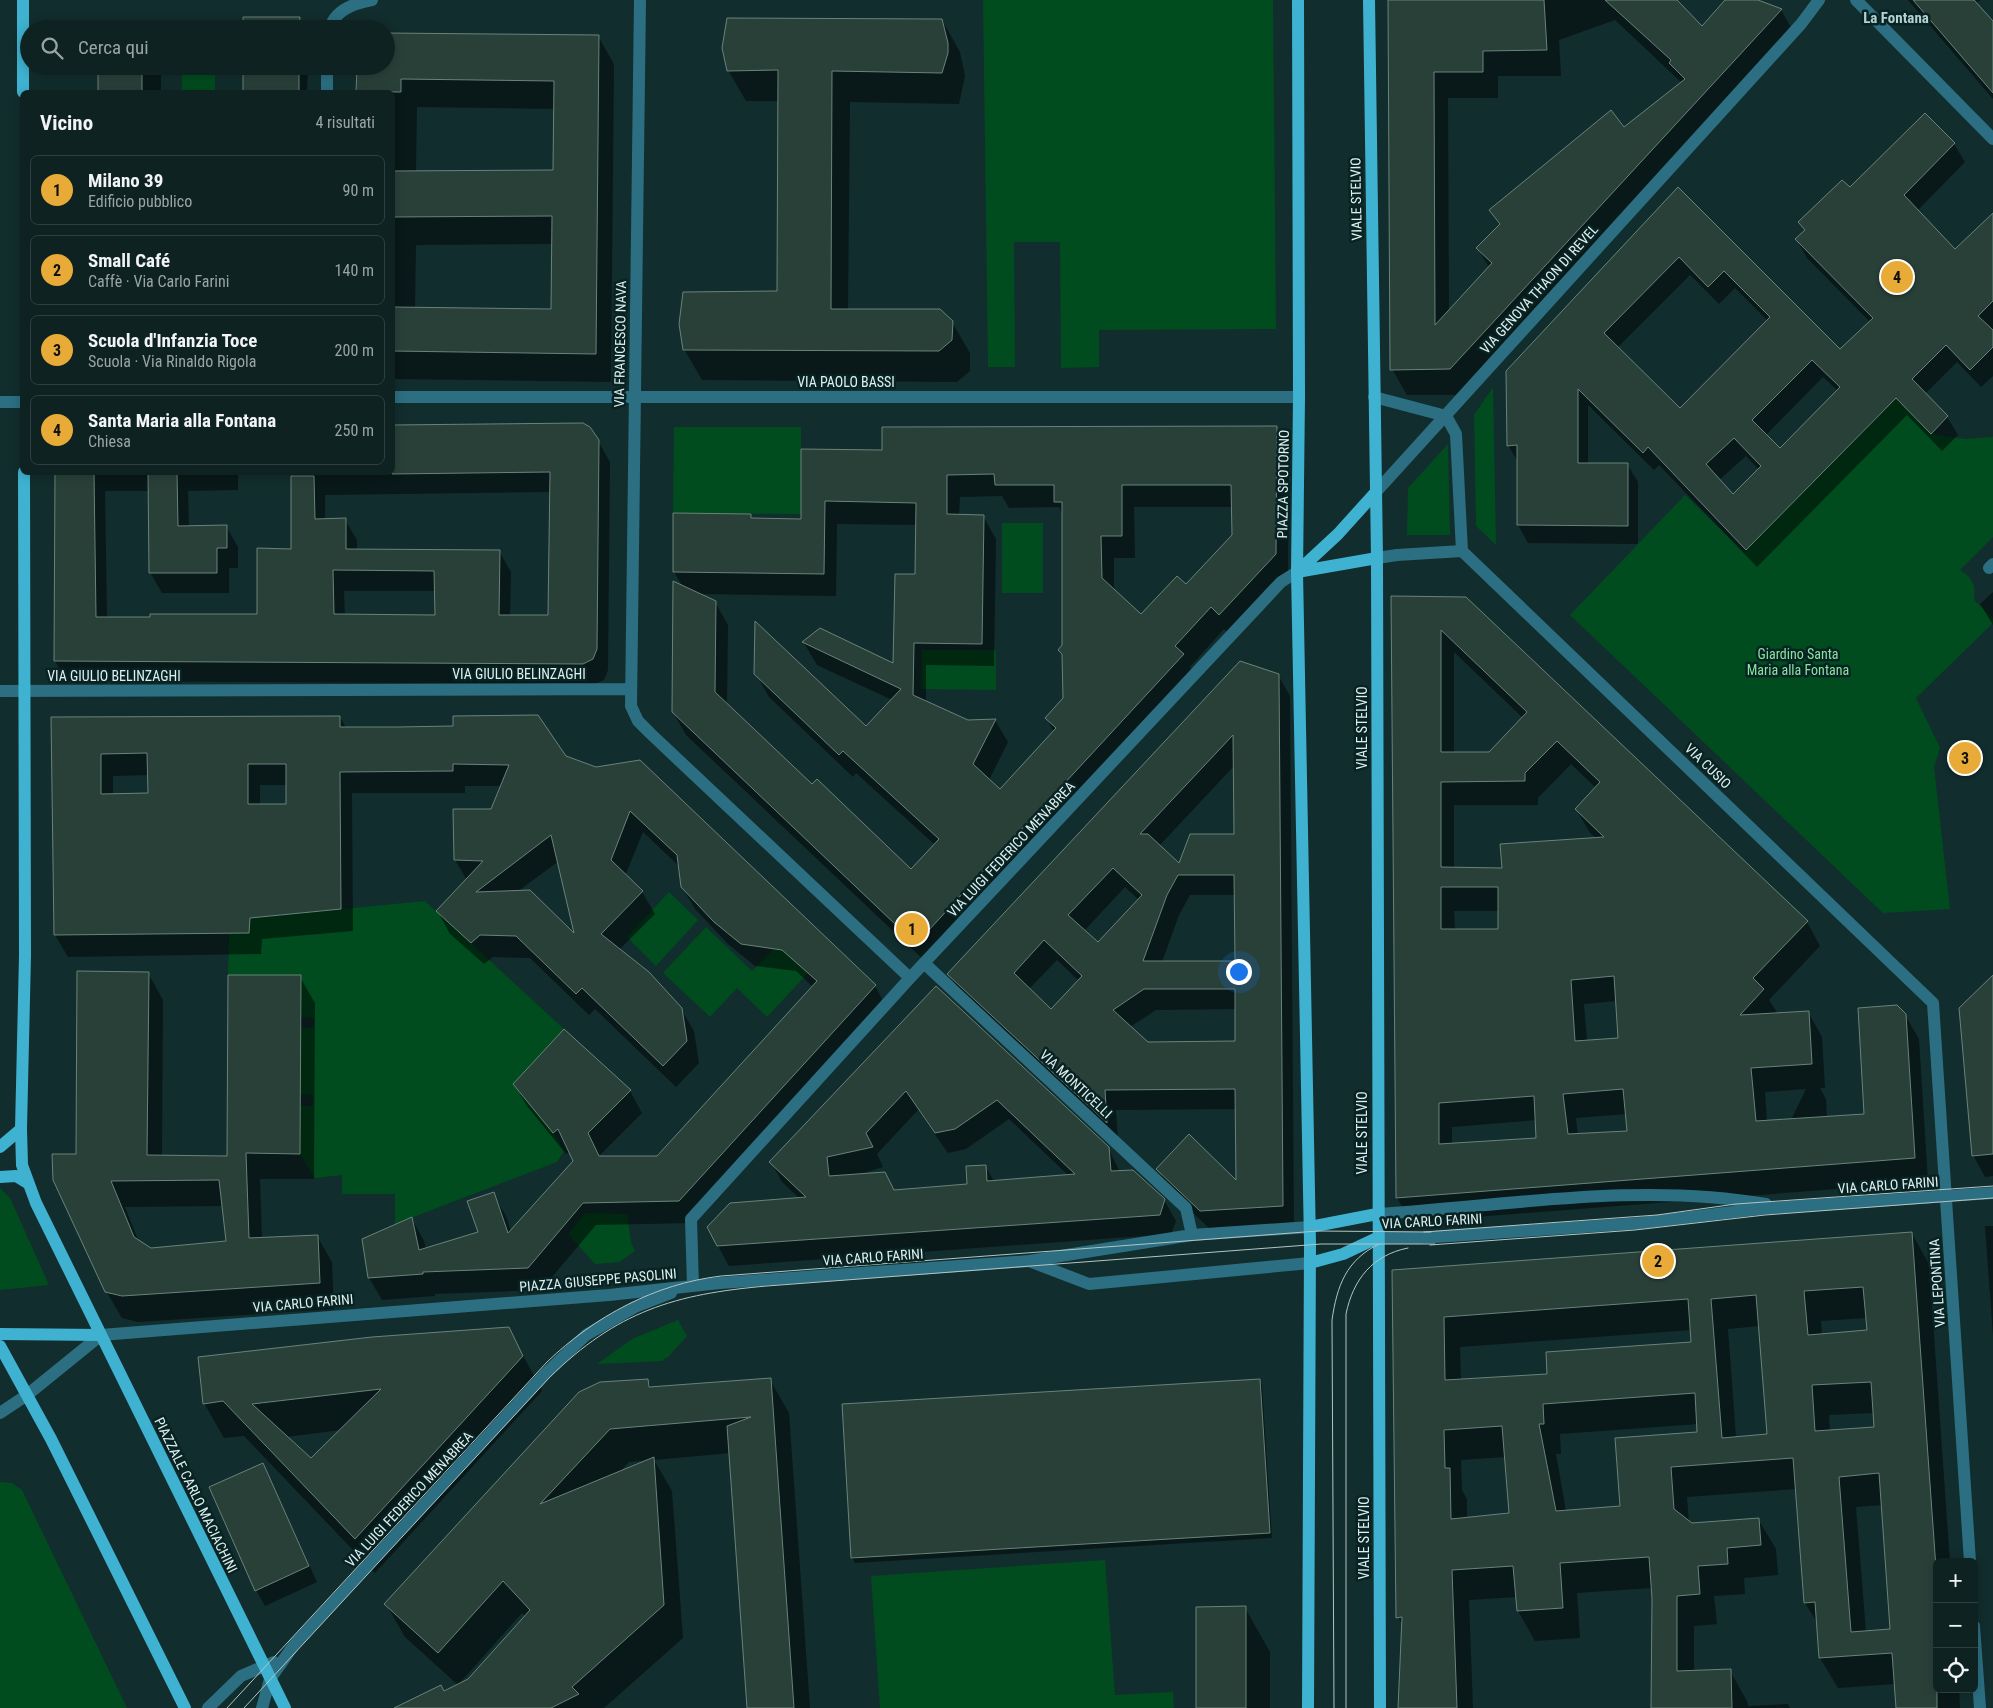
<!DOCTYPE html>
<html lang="it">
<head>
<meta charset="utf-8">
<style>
	:root { --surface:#0e2222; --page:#1c2f2f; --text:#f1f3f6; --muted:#9ba4a5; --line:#2e3f40; --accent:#e8ab37 }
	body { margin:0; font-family:"Roboto Condensed",sans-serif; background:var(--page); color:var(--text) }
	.controls { position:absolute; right:15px; bottom:15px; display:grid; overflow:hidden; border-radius:8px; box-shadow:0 2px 12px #0003 }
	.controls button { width:45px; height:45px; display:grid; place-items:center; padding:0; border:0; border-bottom:1px solid var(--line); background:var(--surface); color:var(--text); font:25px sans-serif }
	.you { position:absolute; left:1238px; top:971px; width:18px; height:18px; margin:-12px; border:4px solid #fff; border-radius:50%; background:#1a73e8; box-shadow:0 0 0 8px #1a73e833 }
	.badge { display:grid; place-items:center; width:32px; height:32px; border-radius:50%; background:var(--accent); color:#111; font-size:16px; font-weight:700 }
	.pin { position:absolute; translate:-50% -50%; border:2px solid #fff; box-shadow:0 1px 5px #0006 }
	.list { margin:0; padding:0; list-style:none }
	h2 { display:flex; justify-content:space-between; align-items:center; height:65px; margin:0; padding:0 20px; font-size:21px }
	h2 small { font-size:16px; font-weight:400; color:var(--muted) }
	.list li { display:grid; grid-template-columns:32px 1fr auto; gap:15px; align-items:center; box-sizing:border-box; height:70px; margin:0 10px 10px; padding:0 10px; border:1px solid var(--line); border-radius:8px }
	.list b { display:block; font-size:19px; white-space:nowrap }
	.list p { margin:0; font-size:16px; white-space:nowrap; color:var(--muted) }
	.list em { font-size:16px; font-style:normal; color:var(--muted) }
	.icon { flex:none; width:28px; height:28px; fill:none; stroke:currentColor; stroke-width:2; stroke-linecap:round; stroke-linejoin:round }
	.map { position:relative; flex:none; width:1993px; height:1708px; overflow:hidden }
	.search { position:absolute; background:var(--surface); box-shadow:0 2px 12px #0003; left:20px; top:20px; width:375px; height:55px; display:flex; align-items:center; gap:12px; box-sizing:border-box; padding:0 18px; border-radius:28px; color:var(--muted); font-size:19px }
	.panel { position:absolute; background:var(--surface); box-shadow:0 2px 12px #0003; left:20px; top:90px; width:375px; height:385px; border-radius:8px }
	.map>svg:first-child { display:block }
	.green { fill:#014c1e }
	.shadow { fill:#0007; fill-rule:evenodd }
	.building { fill:#294039; stroke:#69837a; fill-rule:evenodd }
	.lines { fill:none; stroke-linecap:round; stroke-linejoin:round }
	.minor { stroke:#2c6f82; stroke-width:12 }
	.major { stroke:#3fb2d1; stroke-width:12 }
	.tram { stroke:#b3c5c5; stroke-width:1 }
	.labels { text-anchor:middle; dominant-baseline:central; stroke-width:5; stroke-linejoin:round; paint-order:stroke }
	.street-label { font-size:14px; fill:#e0efef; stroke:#082323 }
	.park-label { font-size:14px; fill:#8ae39c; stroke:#082323 }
	.neighbourhood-label { font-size:15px; font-weight:bold; fill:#b3d1d1; stroke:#082323 }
</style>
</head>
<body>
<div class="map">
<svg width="1993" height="1708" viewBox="0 0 1993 1708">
	<rect width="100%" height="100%" fill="#122d2d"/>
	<!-- green -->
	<path class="green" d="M983,0H1273L1276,329L1099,330V367L1061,368L1060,242H1014L1015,367H988Z
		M182,66H215V92H182Z
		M1493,387L1496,545L1476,526L1474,415Z
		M1896,398L1931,434L1965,439L1993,437V537L1960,570C1973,578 1976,585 1974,600L1993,618V623L1916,698L1940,748L1934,767L1950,909L1883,913L1570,615L1685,495L1744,552Z
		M674,427H801V514L673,513Z
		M1448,444L1450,535H1407L1408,488Z
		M1002,523H1043V593H1002Z
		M922,650H996V690L921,689Z
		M669,892L698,920L656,966L627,937Z
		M425,901L564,1029L513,1084L556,1137L564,1151L557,1162L395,1224V1194H342V1175L315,1178L300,1154V1106H313V1095L300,1094V1028H314V1018L300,1017V976L228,975L229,933L250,918Z
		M706,927L752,971L778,945L808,973L767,1017L737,988L710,1017L663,973Z
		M0,1188L10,1198L49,1285L0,1290Z
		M585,1213L627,1214L631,1242L635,1251L619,1262L595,1264L568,1234Z
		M678,1320L687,1336L669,1356L662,1361L597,1364L632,1339Z
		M0,1482L12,1483L22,1490L127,1708H0Z
		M1105,1560L1115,1695L1173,1692L1174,1708H880L871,1576Z"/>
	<!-- shadow -->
	<path class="shadow" d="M1389,0H1675L1702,28L1727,0H1754L1781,10L1796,36L1465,395H1407L1392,369ZM1615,20L1682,83L1624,128L1490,210L1500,226L1477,248L1489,267L1449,311L1448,98H1498V76H1561L1559,40Z
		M1908,0H1981L1975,3L1993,24V99Z
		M299,18L305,29H244Z
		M942,20L960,52L965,76L959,104L850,102L848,310L952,322L970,353V371L957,382L702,380L684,349L778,292L779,101H746L728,70Z
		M598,36L614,64L611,382L392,379V92H357L358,66H386ZM417,107L555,109L554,171L416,172ZM553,244L552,310L415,308L416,245Z
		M100,66H161V91L100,92Z
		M244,66H308L307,92H244Z
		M1925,114L1954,144L1965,162L1917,211L1955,250L1993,214V376L1981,387L1957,362L1925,394L1947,417L1958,435L1942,451L1907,415L1757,567L1659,465L1654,470L1588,405V464H1627L1638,482V544L1528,543L1518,525V462L1508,445L1678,189L1840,351L1870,322L1807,258L1797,240L1805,232L1800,222L1850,189ZM1690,275L1719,304L1735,288L1768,321L1680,410L1617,348ZM1823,377L1838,391L1780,449L1766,435ZM1746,456L1759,470L1733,496L1719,480Z
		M1276,427L1289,449L1288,576L1233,637L1224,629L1190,667L1196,677L930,966L686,735L673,712L683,587L674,572L750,515L753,519L802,520L883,451ZM1002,496L1009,508L1059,507L1063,515L1064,646L1059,650L1064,658V699L1046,718L1054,732L1000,790L989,780L1008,742L995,720L968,722L926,702V665L994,666L996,539L983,516H959L960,497ZM1134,507H1233V535L1186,586L1141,616L1114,591V558H1135ZM837,524L917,525L916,576L894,665L804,643L817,665L892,700L866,728L756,674L769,697L853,777L856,773L935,845L911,870L812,786L727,706L728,625L715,602L698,594L836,596Z
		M594,434L610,462L608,670L604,680L595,684L67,681L55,661L56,472H238V490L188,491L189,527L226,526L238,547V568H229V593H162L150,572L149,491H105L107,618L258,615L293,550L292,472H392ZM551,492L550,616H510L511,572L499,551L357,550V540L345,520H325V495ZM344,591H436L437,616H345Z
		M1993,592V625L1980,604Z
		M1393,597L1466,598L1807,922L1820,946L1769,1000L1778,1014L1808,1012L1822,1037L1825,1088H1820L1826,1099L1827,1118L1866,1115L1905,1015L1919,1039L1928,1182L1411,1222L1397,1198ZM1454,652L1523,718L1489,753H1454ZM1571,764L1596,788L1576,809L1590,833L1596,838L1503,869H1454V805H1538V798ZM1454,911H1500V930H1455ZM1617,1001L1620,1039L1587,1041L1584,1004ZM1806,1089L1791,1120L1767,1122L1765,1092ZM1627,1114L1628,1133L1578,1135L1576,1118ZM1537,1120L1538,1139L1452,1145V1127Z
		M1278,675L1290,696L1294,1226L1213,1232L1169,1190L1158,1169L1237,1182V1109L1116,1110L1118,1141L961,994L949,974ZM1234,766L1235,835L1180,865L1159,846ZM1125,887L1139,900L1098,944L1084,931ZM1190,895H1235L1236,962H1162L1179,915ZM1057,960L1079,981L1051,1010L1029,989ZM1236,1009V1043H1147L1130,1027L1156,1010Z
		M340,717L346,728L565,757L875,986L887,1008L692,1223L596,1225L541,1290L435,1294V1296L382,1300L369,1278L412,1219L424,1241L426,1249L480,1233L493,1194L506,1216L511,1232L574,1161L570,1152L566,1154L527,1106L514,1084L630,1091L642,1113L600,1155L601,1158L657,1157L813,987L796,971L755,966L728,944L695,909L682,887L680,867L643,832L625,876L642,892L655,914L619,950L681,1009L694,1031L699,1063L676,1087L595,1009L589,1015L530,958L493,957L484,964L450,934L438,912L467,880L455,860L492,810L501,786H465V793H352L353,931L262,939L261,954L68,957L55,935L52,718ZM149,775V795H113V776ZM260,785H287L288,805H260ZM559,861L577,936L517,892Z
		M148,973L163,1000L162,1156L228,1157L300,977L315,1003L314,1179H260L262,1239L317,1236L332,1262L334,1309L138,1322L122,1318L106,1291L77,1155ZM223,1206L227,1242L151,1250L139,1242L125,1207Z
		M1993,977V1176L1985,1177L1973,1155Z
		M936,987L1108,1148L1120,1172L1164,1200L1176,1221L1171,1234L729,1266L718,1246L799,1198L782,1182L771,1162ZM918,1110L948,1153L966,1149L1009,1119L1069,1176L994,1181L985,1166L968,1186L894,1191L857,1175L883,1167L877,1154Z
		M1985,1226H1993V1336Z
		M1912,1234L1929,1264L1950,1562H1937V1689H1959L1960,1708H1897L1895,1684L1838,1688L1820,1658L1818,1624L1805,1603L1796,1489L1687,1497L1689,1522L1691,1524L1758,1519L1776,1549L1778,1575L1744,1578L1745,1594L1714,1596L1717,1624L1694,1626V1671H1730L1747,1701L1748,1706L1788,1704L1790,1708H1653L1652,1588L1577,1593L1580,1638L1535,1641L1518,1611L1517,1597L1469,1600L1473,1708H1399L1403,1626L1398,1617L1394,1271ZM1867,1318L1868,1331L1822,1335L1821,1321ZM1760,1326L1768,1435L1736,1438L1728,1329ZM1692,1330V1343L1549,1375L1461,1380L1460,1347ZM1874,1413L1875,1429L1830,1432L1829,1415ZM1698,1424L1699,1433L1622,1507L1566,1511L1556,1454H1561L1560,1434ZM1506,1457L1510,1514L1467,1519V1499L1462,1490L1461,1460ZM1883,1505L1892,1630L1866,1632L1856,1507Z
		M509,1329L542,1391L375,1573L244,1436L224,1438L204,1403ZM341,1430L311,1460L286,1437Z
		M647,1380L652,1388L770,1380L789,1413L810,1708H748L731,1453L654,1460L672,1491L683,1638L604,1708H396L444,1693L469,1680L526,1617L522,1613L458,1685L405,1637L386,1604ZM648,1460L619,1473L629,1462Z
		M1259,1380L1262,1385L1272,1538L855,1563L852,1558L844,1405Z
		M263,1464L317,1582L265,1606L256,1590Z
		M1245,1608L1270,1652V1708H1198Z"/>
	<!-- building -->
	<path class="building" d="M1388,0H1544L1547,50L1483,51V72H1434L1435,325L1492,263L1476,248L1500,224L1489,210L1611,110L1624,127L1685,79L1669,63L1671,60L1605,0H1677L1702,26L1725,0H1758L1782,9L1450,369L1390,370Z
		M1913,0H1974L1993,21V93Z
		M243,17H300L299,29H243Z
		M727,18L942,19L948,43V53L942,73L832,71L831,309H940L953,321L952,340L939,351L683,350L679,324L683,292L777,291L778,70L727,71L722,48Z
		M386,33L599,35L596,354L392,351V307L551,309L552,216L392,217V171L553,170L554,81L401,79V92H356L357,66H386Z
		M98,66H142V92H98Z
		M243,66H299V92H243Z
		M1925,113L1955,143L1904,195L1955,249L1993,213V301L1978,316L1993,330V347L1970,370L1946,345L1912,379L1948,416L1931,434L1896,398L1746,550L1648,447L1643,453L1578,389V463H1628V526L1517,525V445L1507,446L1506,371L1678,187L1840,349L1873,318L1795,239L1805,230L1798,222L1842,180L1850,187ZM1679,257L1708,287L1724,271L1770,317L1680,408L1604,333ZM1812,360L1840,387L1780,448L1752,420ZM1734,438L1761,466L1733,494L1706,464Z
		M583,423L590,427L599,440L597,649L593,659L583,664L54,661L55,472H94L96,617H150V614H257V548L291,549V476H314L315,519L346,518V549L500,550L499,615H548L550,472L392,474V425ZM333,570L434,571L435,615L334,614Z
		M1277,426L1276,554L1219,615L1211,607L1175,646L1184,654L916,944L672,712L673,581L716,601L715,692L812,784L817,779L911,869L939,839L843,751L839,755L754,674L755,621L866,726L901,689L802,642L820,628L893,663L895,574H915L916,503L825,501L824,574L673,572V513L751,514V518L801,519V449L882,450V427ZM994,474L995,485H1054V502H1062V645L1058,650L1062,654L1063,698L1045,718L1056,728L1000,789L973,764L996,719L968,720L913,695L914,643L982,644L984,515L947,514V475ZM1122,485H1231L1232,535L1186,584L1177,576L1141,614L1102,578L1101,536H1122Z
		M148,472H177L178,526L227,525V548H217V573H149Z
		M1391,596L1466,597L1808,921L1753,978L1764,989L1740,1015L1809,1011L1812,1064L1751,1068L1756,1121L1864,1114L1858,1008L1897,1005L1906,1014L1915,1158L1396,1198ZM1441,630L1527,712L1489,752H1441ZM1557,741L1600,782L1575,809L1604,837L1500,844L1502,868L1441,867V782L1525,781V773ZM1441,887H1498V929H1441ZM1614,976L1618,1038L1575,1041L1571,980ZM1623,1089L1627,1131L1568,1134L1563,1094ZM1534,1096L1536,1138L1439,1144V1103Z
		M1240,661L1279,674L1283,1206L1200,1211L1156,1169L1189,1134L1236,1180L1235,1089L1105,1090L1107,1123L947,974ZM1233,735L1234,834H1190L1179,863L1148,834H1140ZM1113,868L1142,895L1098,942L1068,915ZM1178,875H1234L1235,961H1143L1167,895ZM1044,940L1082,976L1051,1009L1014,973ZM1144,989H1235V1041L1148,1042L1113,1010Z
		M538,715L566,756L596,767L640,760L876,985L679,1201L583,1203L528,1268L423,1272V1274L368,1278L362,1239L412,1217L419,1250L478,1232L467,1201L494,1192L508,1233L573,1161L558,1129L553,1133L513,1084L564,1029L631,1090L588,1133L599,1156H657L817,981L782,950L741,944L714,922L681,887L677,855L630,811L611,860L643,891L601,934L649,972L682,1008L687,1041L663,1066L582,988L576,994L516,936L480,935L471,943L436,911L483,861L454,860L453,809H491L509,765L453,764V771L340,772L341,909L250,918L249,933L54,935L51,717L340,716V727H397L453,726V716ZM147,753L148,793L101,794V754ZM248,764H286V804H248ZM551,835L574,933L530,890L476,892Z
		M77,971L149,972L147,1155L227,1156L228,975H301L300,1154L246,1153L249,1238L318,1235L320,1283L122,1296L105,1292L53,1180L52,1154H76ZM219,1180L226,1241L151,1248L134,1237L111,1181Z
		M1993,975V1154L1972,1156L1959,1008Z
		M936,986L1109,1147L1111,1171L1133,1170L1165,1199L1160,1215L717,1246L707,1227L730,1203L806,1197L769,1162ZM906,1091L935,1133L955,1129L997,1100L1075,1174L987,1181L986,1165L966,1166L967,1184L894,1190L885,1172L829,1176L827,1157L873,1147L866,1133Z
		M1912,1232L1937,1582V1708H1896L1892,1653L1819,1658L1815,1602L1804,1603L1793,1458L1671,1467L1674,1509L1692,1523L1759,1518L1761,1545L1727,1548L1728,1564L1698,1566L1700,1594L1677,1596V1671L1731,1669L1732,1708H1651L1652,1598L1649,1557L1560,1563L1563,1608L1517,1611L1513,1566L1452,1570L1457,1708H1398L1402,1617L1396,1618L1392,1270ZM1863,1287L1867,1330L1808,1335L1804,1291ZM1756,1295L1767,1434L1722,1438L1711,1299ZM1688,1299L1691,1342L1546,1352L1547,1374L1445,1380L1444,1317ZM1871,1382L1874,1427L1815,1431L1812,1385ZM1695,1393L1697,1432L1615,1438L1620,1506L1556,1511L1539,1424H1544L1543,1404ZM1502,1426L1509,1513L1451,1519L1450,1468H1445L1444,1430ZM1879,1473L1890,1629L1851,1632L1839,1477Z
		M509,1327L523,1356L355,1539L223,1401L203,1404L198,1357L372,1337ZM381,1389L311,1458L252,1404Z
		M771,1378L794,1708H747L727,1426L751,1417L610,1429L540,1504L654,1457L664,1605L572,1687L579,1694L551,1708H394L441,1685L444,1691L468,1679L530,1610L503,1581L438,1653L384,1604L579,1392L600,1382L648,1379L649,1387Z
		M1260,1379L1270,1533L851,1558L842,1404Z
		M263,1463L309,1566L255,1591L209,1487Z
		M1246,1606V1708H1196V1607Z"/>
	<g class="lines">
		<!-- minor -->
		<path class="minor" d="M640,0L631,706L638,721L651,734L910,978
			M1856,0L1993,139
			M330,29C334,10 355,3 372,0
			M327,92V66
			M392,397H1299
			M1374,397L1446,416L1456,434L1462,551
			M0,402H22
			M1375,493L1801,24L1819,0
			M1462,551L1933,1003L1970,1562
			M1377,558L1397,555L1462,551
			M1989,568L1993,564
			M0,691L630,689
			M924,963L1186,1208L1192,1235
			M1377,1214C1506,1206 1638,1182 1766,1204
			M1377,1238H1420L1641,1223L1758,1209L1993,1193
			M1029,1261L1089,1284L1310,1263
			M693,1286L691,1219L910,978L1281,582L1297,572
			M0,1413L27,1395L101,1335L609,1295L720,1283L1029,1261L1192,1235L1310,1227
			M1974,1626L1980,1708
			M208,1708L241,1676L274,1662
			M262,1708L270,1679L294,1645L545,1374L586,1335L635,1307L671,1293"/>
		<!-- major -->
		<path class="major" d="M23,0V92
			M1298,0L1299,397L1297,572L1310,1242L1308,1708
			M1369,0L1377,558L1380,1708
			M24,472L25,955L21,1129L22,1165L36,1203L285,1708
			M1297,572L1338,534L1375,493
			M1297,572L1377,558
			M0,1147L21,1129
			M0,1177L16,1176L29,1184
			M1310,1227L1377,1214
			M1310,1263L1343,1254L1377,1238
			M0,1334L101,1335
			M0,1346L51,1439L185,1708"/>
		<!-- tram -->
		<path class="tram" d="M1424,1232L1657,1215L1736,1204L1993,1186
			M1430,1245L1635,1230L1765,1215L1993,1198
			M227,1708L547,1362C595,1316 655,1284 721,1276L1318,1231L1431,1232
			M244,1708L549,1378C617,1311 675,1294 767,1286L1321,1244H1435
			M1334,1708L1332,1320C1337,1286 1346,1260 1379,1244
			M1346,1708V1314C1353,1280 1372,1255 1408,1248"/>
	</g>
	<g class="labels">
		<!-- street labels -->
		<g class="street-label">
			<text transform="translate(1356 199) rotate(-91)">VIALE STELVIO</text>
			<text transform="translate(1539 289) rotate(-48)">VIA GENOVA THAON DI REVEL</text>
			<text transform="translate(620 344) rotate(-89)">VIA FRANCESCO NAVA</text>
			<text x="846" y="382">VIA PAOLO BASSI</text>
			<text transform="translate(1283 484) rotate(-89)">PIAZZA SPOTORNO</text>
			<text x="519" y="674">VIA GIULIO BELINZAGHI</text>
			<text x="114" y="676">VIA GIULIO BELINZAGHI</text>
			<text transform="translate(1362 728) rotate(-90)">VIALE STELVIO</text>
			<text transform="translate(1708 766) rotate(44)">VIA CUSIO</text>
			<text transform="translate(1011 849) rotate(-47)">VIA LUIGI FEDERICO MENABREA</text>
			<text transform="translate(1076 1084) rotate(43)">VIA MONTICELLI</text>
			<text transform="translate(1362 1133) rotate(-90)">VIALE STELVIO</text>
			<text transform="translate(1888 1185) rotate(-4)">VIA CARLO FARINI</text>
			<text transform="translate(1432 1221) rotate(-3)">VIA CARLO FARINI</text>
			<text transform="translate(873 1257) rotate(-4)">VIA CARLO FARINI</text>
			<text transform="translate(598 1280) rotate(-5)">PIAZZA GIUSEPPE PASOLINI</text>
			<text transform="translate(1937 1283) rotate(-94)">VIA LEPONTINA</text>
			<text transform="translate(303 1303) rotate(-5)">VIA CARLO FARINI</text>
			<text transform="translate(196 1495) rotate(64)">PIAZZALE CARLO MACIACHINI</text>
			<text transform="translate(409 1499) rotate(-47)">VIA LUIGI FEDERICO MENABREA</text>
			<text transform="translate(1364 1538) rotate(-90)">VIALE STELVIO</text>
		</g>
		<!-- park labels -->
		<g class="park-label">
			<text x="1798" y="654">Giardino Santa<tspan x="1798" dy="16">Maria alla Fontana</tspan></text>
		</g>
		<!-- neighbourhood labels -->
		<g class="neighbourhood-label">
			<text x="1896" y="18">La Fontana</text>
		</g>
	</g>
</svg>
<div class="controls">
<button>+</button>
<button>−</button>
<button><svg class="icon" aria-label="locate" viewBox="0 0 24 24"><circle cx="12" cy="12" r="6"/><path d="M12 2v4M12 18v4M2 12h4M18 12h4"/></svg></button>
</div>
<div class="you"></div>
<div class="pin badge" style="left:912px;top:929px">1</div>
<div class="pin badge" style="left:1658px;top:1261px">2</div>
<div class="pin badge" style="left:1965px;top:758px">3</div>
<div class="pin badge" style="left:1897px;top:277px">4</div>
<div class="search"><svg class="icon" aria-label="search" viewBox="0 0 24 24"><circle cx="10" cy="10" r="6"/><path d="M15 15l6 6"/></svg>Cerca qui</div>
<section class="panel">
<h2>Vicino<small>4 risultati</small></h2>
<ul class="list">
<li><span class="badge">1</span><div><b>Milano 39</b><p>Edificio pubblico</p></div><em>90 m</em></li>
<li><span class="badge">2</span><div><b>Small Café</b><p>Caffè · Via Carlo Farini</p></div><em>140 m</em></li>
<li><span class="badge">3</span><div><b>Scuola d'Infanzia Toce</b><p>Scuola · Via Rinaldo Rigola</p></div><em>200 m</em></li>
<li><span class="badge">4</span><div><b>Santa Maria alla Fontana</b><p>Chiesa</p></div><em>250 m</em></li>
</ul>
</section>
</div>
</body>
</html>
